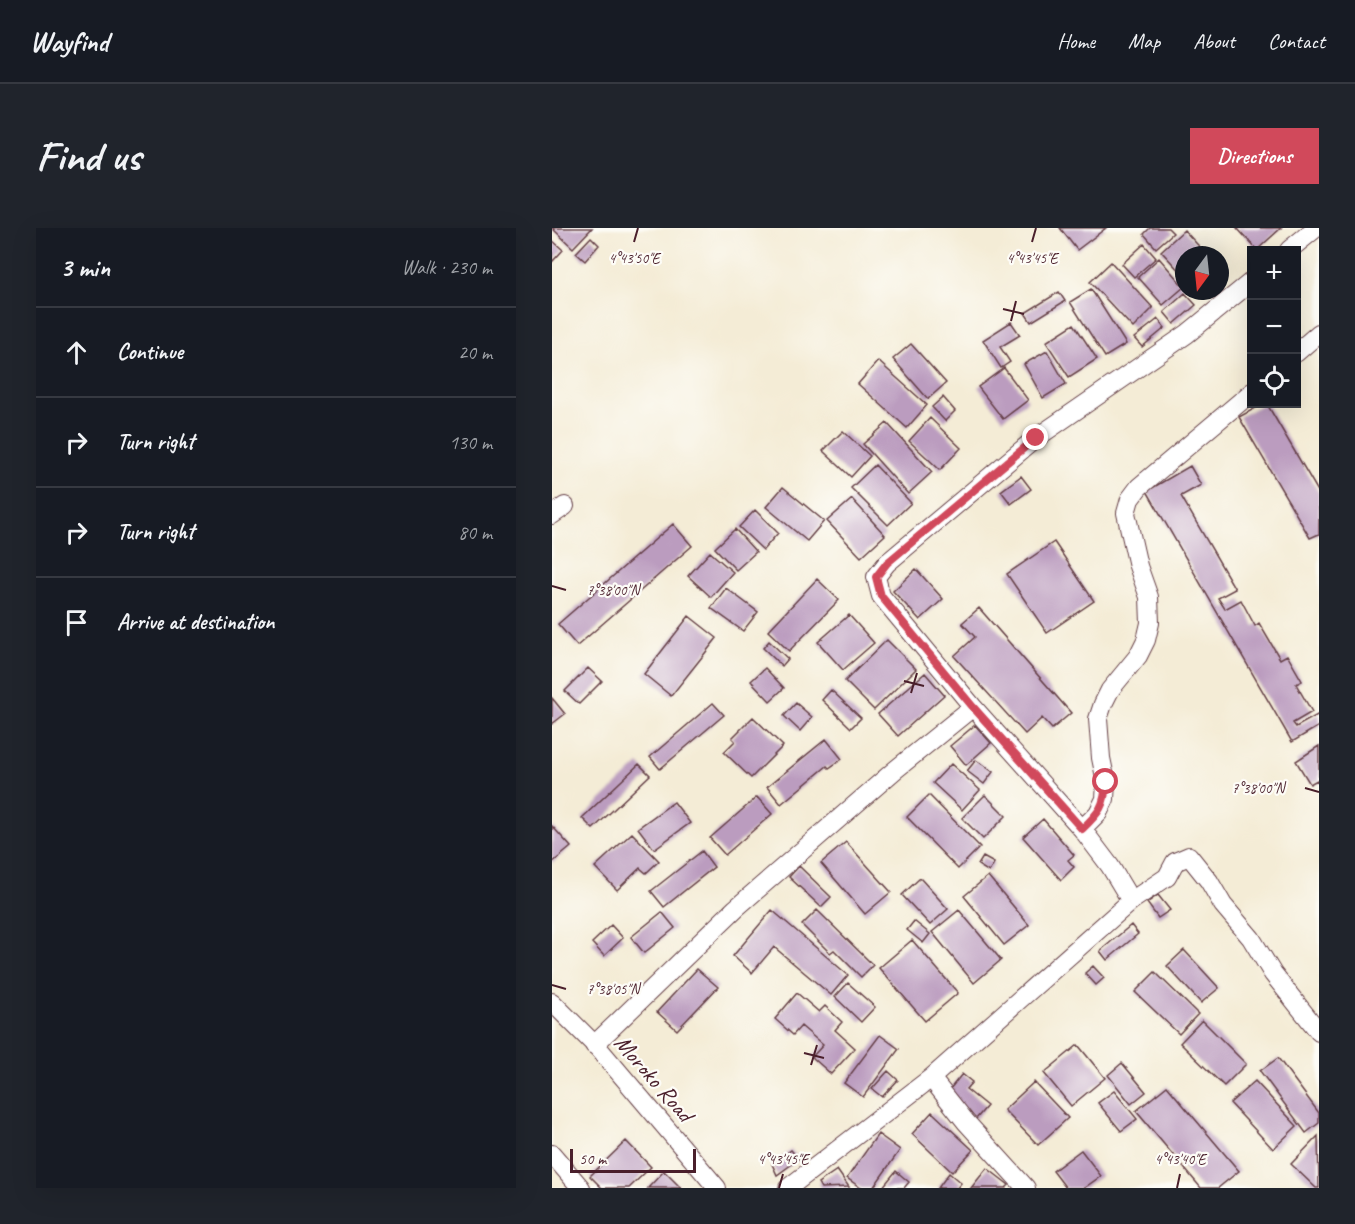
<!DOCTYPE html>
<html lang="en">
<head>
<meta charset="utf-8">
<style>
	:root { --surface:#171b24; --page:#20242c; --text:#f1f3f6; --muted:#9ea1a6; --line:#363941; --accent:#d1495b }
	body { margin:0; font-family:Caveat,sans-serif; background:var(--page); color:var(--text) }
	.controls { position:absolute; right:18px; top:18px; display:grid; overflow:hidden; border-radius:0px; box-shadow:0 6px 24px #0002 }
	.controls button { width:54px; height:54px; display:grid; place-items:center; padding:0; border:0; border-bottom:2px solid var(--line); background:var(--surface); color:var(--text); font:30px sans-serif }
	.compass { position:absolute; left:623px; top:18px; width:54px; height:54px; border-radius:50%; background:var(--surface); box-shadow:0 6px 24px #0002; rotate:195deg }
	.scale { position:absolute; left:18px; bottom:15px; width:126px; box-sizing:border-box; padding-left:6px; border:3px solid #4a1f2b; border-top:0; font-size:16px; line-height:21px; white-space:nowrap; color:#4a1f2b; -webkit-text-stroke:4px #fdfcf7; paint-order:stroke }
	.stop { position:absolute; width:18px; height:18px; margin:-14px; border:4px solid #d1495b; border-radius:50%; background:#fff }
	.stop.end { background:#d1495b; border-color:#fff; box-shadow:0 2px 6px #0008 }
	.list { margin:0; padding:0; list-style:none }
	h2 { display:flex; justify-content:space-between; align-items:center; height:78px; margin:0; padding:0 24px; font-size:26px }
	h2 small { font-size:20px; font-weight:400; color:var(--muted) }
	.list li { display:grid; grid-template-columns:39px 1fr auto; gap:18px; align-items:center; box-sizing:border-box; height:90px; padding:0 24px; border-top:2px solid var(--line) }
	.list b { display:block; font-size:22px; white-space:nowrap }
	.list em { font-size:20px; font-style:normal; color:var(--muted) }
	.icon { flex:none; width:33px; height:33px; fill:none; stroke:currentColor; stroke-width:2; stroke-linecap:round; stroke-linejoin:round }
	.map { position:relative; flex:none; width:767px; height:960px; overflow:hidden; border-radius:0px }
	header { display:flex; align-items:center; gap:36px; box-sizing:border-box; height:84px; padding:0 30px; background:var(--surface); border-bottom:2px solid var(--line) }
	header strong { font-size:28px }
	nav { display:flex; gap:33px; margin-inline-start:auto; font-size:21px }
	.intro { display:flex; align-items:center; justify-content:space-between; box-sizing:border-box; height:144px; padding:0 36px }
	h1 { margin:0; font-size:42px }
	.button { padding:15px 27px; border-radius:0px; background:var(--accent); color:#fff; font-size:21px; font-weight:700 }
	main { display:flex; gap:36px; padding:0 36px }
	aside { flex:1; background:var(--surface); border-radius:0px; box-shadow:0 6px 24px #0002 }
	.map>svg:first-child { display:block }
	.building { fill:#bb9cbf }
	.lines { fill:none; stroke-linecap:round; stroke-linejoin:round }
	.minor-casing { stroke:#643e45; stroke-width:20 }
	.minor { stroke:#fff; stroke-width:18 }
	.route { stroke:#d1495b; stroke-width:8 }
	.ticks { fill:none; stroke:#4a1f2b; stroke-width:2 }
	.labels { text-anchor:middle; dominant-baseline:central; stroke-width:4.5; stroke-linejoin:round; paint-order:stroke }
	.street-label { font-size:24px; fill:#4a1f2b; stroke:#fdfcf7 }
	.ticks-label { font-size:15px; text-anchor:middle; fill:#4a1f2b; stroke:#fdfcf7; stroke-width:4.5; stroke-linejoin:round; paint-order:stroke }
</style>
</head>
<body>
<header>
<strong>Wayfind</strong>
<nav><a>Home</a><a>Map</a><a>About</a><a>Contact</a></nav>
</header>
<div class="intro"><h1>Find us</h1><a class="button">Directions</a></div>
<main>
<aside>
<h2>3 min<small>Walk · 230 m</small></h2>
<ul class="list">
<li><svg class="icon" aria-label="ahead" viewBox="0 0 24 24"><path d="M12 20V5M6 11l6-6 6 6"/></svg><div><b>Continue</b></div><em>20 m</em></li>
<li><svg class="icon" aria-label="right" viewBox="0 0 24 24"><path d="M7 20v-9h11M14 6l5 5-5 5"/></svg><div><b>Turn right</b></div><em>130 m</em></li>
<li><svg class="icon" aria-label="right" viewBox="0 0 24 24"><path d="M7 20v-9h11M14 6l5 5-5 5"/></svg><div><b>Turn right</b></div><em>80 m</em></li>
<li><svg class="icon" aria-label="arrive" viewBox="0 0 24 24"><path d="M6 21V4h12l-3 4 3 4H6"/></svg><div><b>Arrive at destination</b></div></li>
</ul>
</aside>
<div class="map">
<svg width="767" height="960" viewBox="0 0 767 960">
	<rect width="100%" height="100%" fill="#fdfcf7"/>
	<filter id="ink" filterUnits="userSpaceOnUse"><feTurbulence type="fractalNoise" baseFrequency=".0167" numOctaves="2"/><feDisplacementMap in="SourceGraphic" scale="12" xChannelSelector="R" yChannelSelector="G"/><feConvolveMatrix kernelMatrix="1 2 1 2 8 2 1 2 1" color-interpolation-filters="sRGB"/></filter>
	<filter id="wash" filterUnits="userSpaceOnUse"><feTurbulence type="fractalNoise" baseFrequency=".008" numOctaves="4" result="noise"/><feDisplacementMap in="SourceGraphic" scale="24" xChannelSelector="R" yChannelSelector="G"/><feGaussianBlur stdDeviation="1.35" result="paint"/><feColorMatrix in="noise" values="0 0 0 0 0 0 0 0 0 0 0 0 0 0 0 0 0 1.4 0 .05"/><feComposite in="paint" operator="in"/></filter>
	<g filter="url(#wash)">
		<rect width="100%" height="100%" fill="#f4ecd6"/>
		<g id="blocks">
			<!-- building -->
			<path class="building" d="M0,0H40L21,20Z
				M508,0H554L525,22Z
				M598,0H616L621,5L604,20L592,6Z
				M685,0H729L705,22Z
				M632,2L655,27H632V48L609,23Z
				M39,9L47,17L33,33L24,25Z
				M0,12L11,22L0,34Z
				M592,16L604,30L582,49L570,36Z
				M607,30L632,59L611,77L586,49Z
				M559,34L601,80L581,100L538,54Z
				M539,61L574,116L553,129L518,74Z
				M507,64L513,73L479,94L473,85Z
				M633,65L644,77L622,96L612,84Z
				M606,91L613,100L590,119L582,110Z
				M459,94L468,107L448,119L458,134L449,140L431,112Z
				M522,96L545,131L517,149L494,114Z
				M359,116L394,155L376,171L341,131Z
				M495,123L514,156L491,170L472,136Z
				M326,133L375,177L355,200L306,156Z
				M452,140L476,172L451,191L426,159Z
				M391,169L403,183L393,193L380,179Z
				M711,176H715L767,265V306L758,310L687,189Z
				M378,190L409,220L388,242L357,213Z
				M335,195L380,244L356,266L311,216Z
				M291,203L318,228L299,249L271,223Z
				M323,237L359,275L336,297L299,260Z
				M638,238L649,257L629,268L683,361L666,370L673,381L689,372L703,398L707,395L728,431L735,427L750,453L744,456L760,484L741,495L744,499L767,486V498L740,514L595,263Z
				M469,248L479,261L459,276L449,263Z
				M231,259L272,293L255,313L214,279Z
				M300,271L333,307L309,329L275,293Z
				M203,282L226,305L211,322L187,299Z
				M121,296L140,318L25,418L6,396Z
				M183,301L204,324L184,342L163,320Z
				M502,314L542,373L495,405L455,346Z
				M158,324L181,344L159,369L136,348Z
				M364,341L391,371L368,392L341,363Z
				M265,351L287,372L237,423L216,403Z
				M174,360L206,384L191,403L159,380Z
				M427,380L519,485L500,501L490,490L473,506L402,428L423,409L410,395Z
				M297,387L322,415L291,442L266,414Z
				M137,388L165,410L119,468L92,446Z
				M335,412L364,441L322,482L293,453Z
				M217,413L236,431L230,438L211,420Z
				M36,440L50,453L27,476L13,463Z
				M213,440L232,460L218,473L199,453Z
				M373,445L392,467L346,508L326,486Z
				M279,462L309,490L299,500L270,472Z
				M0,470L13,486L0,496Z
				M161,475L172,487L108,541L98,529Z
				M244,475L260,489L248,503L232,488Z
				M201,489L231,518L199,550L172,524L183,513L180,510Z
				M423,497L439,515L414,537L398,518Z
				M274,511L290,531L277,540L275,538L229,576L215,559Z
				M767,518V555L765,552L758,556L744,533Z
				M424,532L441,544L432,556L415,543Z
				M87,536L98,547L41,601L30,590Z
				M399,536L428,562L410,582L381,555Z
				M377,567L428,619L406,641L355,589Z
				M433,567L454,588L431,611L410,590Z
				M205,569L220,586L173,627L158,610Z
				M122,574L138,595L102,621L86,600Z
				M491,591L522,627L516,632L522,639L509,652L471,609Z
				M0,598L19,619L0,635Z
				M80,605L107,633L94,645L88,640L65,662L43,639Z
				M294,614L339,664L313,686L269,635Z
				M150,623L162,639L112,679L99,663Z
				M431,629L442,635L437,644L426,637Z
				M247,638L279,669L269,679L237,649Z
				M436,648L477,697L452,717L412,668Z
				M368,650L396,681L378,697L350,667Z
				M606,667L618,682L606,690L595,675Z
				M220,682L296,747L279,767L222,719L200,745L181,728Z
				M265,682L321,737L309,749L282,722L278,725L250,697Z
				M407,682L449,732L422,755L380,704Z
				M110,684L123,700L92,725L79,709Z
				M362,693L378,706L371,715L355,702Z
				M59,697L71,710L52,728L40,715Z
				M579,697L586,706L555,732L548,723Z
				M360,712L406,765L373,793L327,740Z
				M632,722L667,760L649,775L615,738Z
				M541,738L552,750L544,757L533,745Z
				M145,741L166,759L125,802L105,784Z
				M603,744L646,786L627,806L583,764Z
				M296,755L323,779L309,794L283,769Z
				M245,765L267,784L273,778L290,794L283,802L303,820L279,846L260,829L271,817L249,798L241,807L223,791Z
				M650,792L694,836L672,858L628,815Z
				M328,807L347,821L311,869L292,855Z
				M526,817L553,850L519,878L492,845Z
				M726,830L767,885V895L754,905L708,843Z
				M570,835L594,864L579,876L556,847Z
				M336,843L346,852L330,869L320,861Z
				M410,846L420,854L414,861L435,878L424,891L394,866Z
				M703,853L745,898L721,921L678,875Z
				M482,854L516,890L486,917L452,882Z
				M615,858L687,943L666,960H649L584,883Z
				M562,863L585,891L569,903L546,875Z
				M380,884L421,922L400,944L360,906Z
				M326,906L348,922L321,960H309L295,950Z
				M766,908L767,960H764L739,936Z
				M74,913L99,939L77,960H50L38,948Z
				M239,922L247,931L225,947L220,936Z
				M529,922L549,948L532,960H514L501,943Z
				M435,940L457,957L454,960H419Z
				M285,942L297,959L269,960L266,955Z
				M112,943L129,960H96Z
				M344,943L357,954L352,960H330Z
				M397,945L409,955L405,960H386Z"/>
		</g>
	</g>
	<g filter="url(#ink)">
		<use href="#blocks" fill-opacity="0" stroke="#643e45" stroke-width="1.5"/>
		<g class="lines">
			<!-- minor casing -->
			<g class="minor-casing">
				<path id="minor" d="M737,22L764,0
					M744,125L767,105
					M0,287L13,278
					M530,601L546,585L553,571L554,554L549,530L546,491L551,476L558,462L586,428L594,412L598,395L597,369L586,338L574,285L578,271L587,259L700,164
					M579,673L558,638L530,601L421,479L329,368L324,349L335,335L484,210L635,106L700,53
					M0,774L48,822L165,960
					M42,817L184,680L343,542L421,479
					M379,850L414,894L474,960
					M0,926L29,960
					M236,960L379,850L579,673L615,649L623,634L637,628L657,653L671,677L699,710L721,746L767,804"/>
			</g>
			<!-- minor -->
			<use href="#minor" class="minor"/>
		</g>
	</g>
	<g class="lines" filter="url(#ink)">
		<!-- route -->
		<path class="route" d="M484,210L335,335L324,349L329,368L421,479L530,601C547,585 553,578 554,554"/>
	</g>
	<!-- ticks -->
	<path class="ticks" d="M82,14L86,0M480,14L484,0M451,81L472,86M459,93L464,73M0,358L14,362M352,453L372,458M359,465L365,445M753,560L767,564M0,757L14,761M252,825L272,830M259,837L265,817M227,960L231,946M625,960L628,946"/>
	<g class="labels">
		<!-- street labels -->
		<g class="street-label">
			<text transform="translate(102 850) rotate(49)">Moroko Road</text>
		</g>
	</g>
	<g class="ticks-label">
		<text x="82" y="35">4°43'50"E</text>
		<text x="480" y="35">4°43'45"E</text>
		<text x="61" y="367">7°38'00"N</text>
		<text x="706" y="565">7°38'00"N</text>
		<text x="61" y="766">7°38'05"N</text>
		<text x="231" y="936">4°43'45"E</text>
		<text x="628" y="936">4°43'40"E</text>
	</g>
</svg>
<div class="controls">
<button>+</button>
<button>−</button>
<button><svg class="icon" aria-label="locate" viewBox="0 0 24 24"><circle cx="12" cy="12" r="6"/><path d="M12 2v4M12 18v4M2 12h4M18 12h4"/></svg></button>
</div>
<svg class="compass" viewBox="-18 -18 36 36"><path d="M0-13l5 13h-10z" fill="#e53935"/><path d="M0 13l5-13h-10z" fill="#9ea1a6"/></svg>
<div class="scale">50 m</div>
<div class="stop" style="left:554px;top:554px"></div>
<div class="stop end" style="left:484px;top:210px"></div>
</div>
</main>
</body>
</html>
